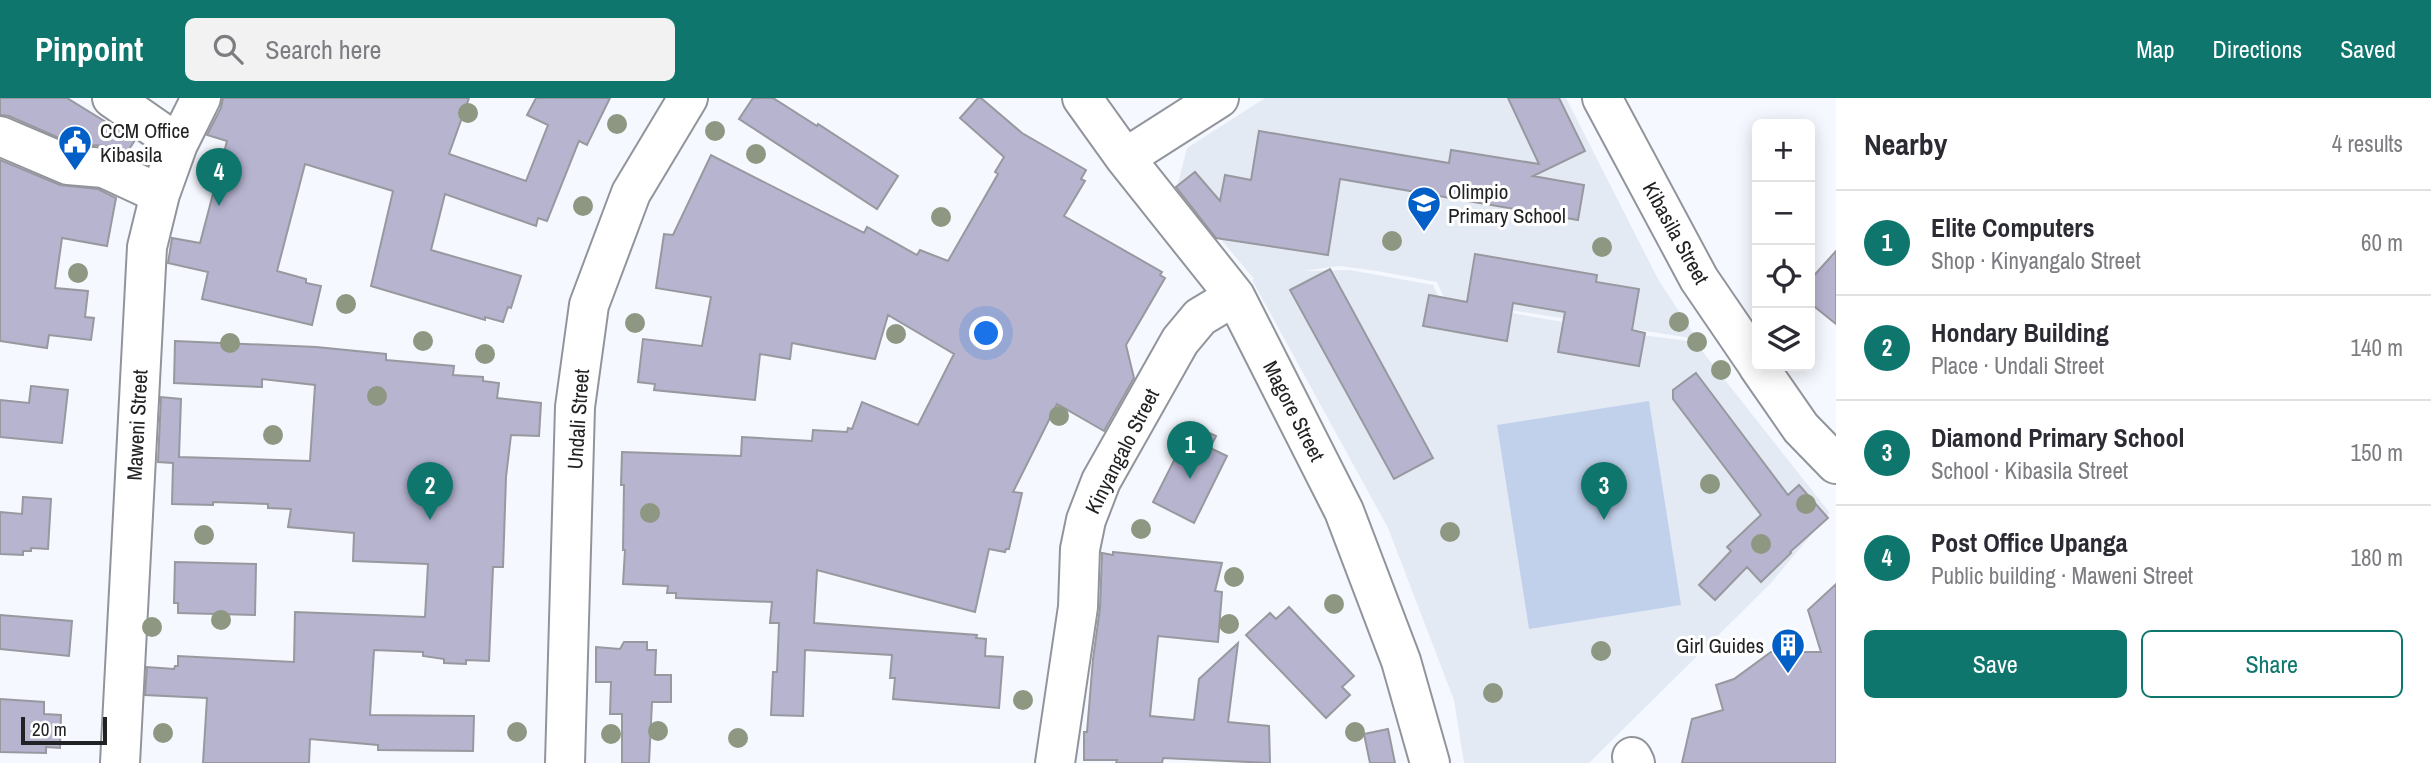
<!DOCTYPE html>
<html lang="en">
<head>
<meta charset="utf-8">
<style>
	:root { --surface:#fff; --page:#f2f2f3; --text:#2b2b33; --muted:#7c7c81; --line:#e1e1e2; --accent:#0f766e }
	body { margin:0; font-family:"Archivo Narrow",sans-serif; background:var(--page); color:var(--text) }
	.controls { position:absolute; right:21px; top:21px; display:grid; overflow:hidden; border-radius:10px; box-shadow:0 4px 18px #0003 }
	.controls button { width:63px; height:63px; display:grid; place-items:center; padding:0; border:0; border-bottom:2px solid var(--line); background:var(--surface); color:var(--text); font:35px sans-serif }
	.scale { position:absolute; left:21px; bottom:18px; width:86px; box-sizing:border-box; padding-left:7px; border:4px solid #212224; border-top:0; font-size:19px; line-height:24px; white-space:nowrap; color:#212224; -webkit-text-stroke:5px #fff; paint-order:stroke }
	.you { position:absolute; left:987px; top:236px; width:24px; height:24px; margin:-18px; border:5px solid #fff; border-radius:50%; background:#1a73e8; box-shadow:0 0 0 10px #1a73e833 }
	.badge { display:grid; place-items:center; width:46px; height:46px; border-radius:50%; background:var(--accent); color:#fff; font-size:23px; font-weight:700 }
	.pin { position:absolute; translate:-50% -58px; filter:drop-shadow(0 2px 4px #0008) }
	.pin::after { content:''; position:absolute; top:37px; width:24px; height:21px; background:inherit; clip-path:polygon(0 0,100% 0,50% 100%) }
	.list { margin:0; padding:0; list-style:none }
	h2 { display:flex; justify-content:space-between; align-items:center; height:91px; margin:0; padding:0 28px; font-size:30px }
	h2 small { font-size:23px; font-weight:400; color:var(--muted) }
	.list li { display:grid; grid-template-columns:46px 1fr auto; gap:21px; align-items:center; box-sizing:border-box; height:105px; padding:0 28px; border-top:2px solid var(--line) }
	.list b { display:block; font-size:26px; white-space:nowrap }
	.list p { margin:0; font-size:23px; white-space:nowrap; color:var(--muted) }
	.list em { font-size:23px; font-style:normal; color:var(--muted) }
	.actions { display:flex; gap:14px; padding:21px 28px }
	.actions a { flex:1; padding:16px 0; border:2px solid var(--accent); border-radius:10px; text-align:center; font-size:24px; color:var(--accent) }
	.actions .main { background:var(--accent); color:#fff }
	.icon { flex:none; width:38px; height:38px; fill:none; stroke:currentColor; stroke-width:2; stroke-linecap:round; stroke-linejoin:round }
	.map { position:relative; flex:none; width:1836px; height:665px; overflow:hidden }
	header { display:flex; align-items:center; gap:42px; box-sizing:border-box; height:98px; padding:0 35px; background:var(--accent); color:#fff }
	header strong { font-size:33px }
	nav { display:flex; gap:38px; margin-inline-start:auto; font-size:24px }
	.search { width:490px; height:63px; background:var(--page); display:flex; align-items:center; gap:18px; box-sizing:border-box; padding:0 24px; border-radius:10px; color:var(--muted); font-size:26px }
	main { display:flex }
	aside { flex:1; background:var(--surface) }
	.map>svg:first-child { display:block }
	.built { fill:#e4eaf4 }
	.water { fill:#c2d1eb }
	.building { fill:#b7b4d0; stroke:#98989f; stroke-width:2 }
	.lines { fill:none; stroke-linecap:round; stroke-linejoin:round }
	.minor-casing { stroke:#91959b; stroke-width:42 }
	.minor { stroke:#fff; stroke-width:38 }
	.tree { fill:#8e9781 }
	.labels { text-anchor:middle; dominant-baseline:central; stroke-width:6; stroke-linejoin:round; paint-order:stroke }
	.poi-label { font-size:21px; fill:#212224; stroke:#fff; text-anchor:start }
	.street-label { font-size:21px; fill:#212224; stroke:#fff }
</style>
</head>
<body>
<header>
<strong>Pinpoint</strong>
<div class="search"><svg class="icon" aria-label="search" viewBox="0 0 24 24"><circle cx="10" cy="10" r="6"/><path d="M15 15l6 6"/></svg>Search here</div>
<nav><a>Map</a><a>Directions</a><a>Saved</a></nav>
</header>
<main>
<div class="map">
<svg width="1836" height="665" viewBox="0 0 1836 665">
	<rect width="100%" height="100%" fill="#f5f8fe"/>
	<!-- built -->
	<path class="built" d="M1265,0H1566L1658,181L1697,241L1445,202L1437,184L1377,173L1340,168L1302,173L1350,172L1433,187L1441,203L1628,235L1695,244L1830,415L1770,486L1589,665H1464L1454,602L1388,430L1252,182L1254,181L1177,89L1187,50Z"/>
	<!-- water -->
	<path class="water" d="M1649,303L1681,507L1529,531L1497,327Z"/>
	<!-- building -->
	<path class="building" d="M0,0H67L135,42L126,56L106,48L73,46L9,18L0,17Z
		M223,0H469L449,56L526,83L548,27L527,17L536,0H610L587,47L579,43L547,123L538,120L536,128L445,96L431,152L521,178L511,210L508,209L503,224L485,219V222L371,188L393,93L305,66L277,173L306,181V185L321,188L312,227L202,201L208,174L168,165L172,140L200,145L227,43L207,37L221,10Z
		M753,0H773L817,28L818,26L898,78L877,111L739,21Z
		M978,0H981L1022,35L1086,72L1081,81L1085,83L1064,118L1162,174L1160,177L1165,180L1126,247L1134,280L1104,333L1057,306L1013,394L1022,395L1009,451H1006L1005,454L989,451L975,514L817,472L814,525L977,537L976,540L986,541L985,558L1003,559L999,610L893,601L895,580H890L892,557L805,552L803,618L771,617L773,574H777L779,525H770L772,504L676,500V495H667L668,488L623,486L625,452H623L624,387H621L622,354L741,358L742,339L812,343L813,332L847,334L848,330L852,331L862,304L918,327L954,256L888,217L875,261L792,245L790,261L760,256L755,302L654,292L655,286L638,284L643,241L702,248L711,199L656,190L664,136L673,137L711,57L864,135L867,129L917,157L920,152L948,163L998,76L995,74L1004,59L960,20Z
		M1508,0H1559L1585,53L1533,78L1584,87L1578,122L1340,81L1328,157L1216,140L1176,89L1195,74L1220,103L1225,77L1251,82L1259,33L1449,65L1451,52L1539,66Z
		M0,62L60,87L98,91L116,100L107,148L62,140L55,190L88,193L85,219L94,220L91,242L49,237L47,250L0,243Z
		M1836,153V226L1810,205V182Z
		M1475,156L1597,177L1596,184L1639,191L1632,232L1645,235L1639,268L1558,254L1565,214L1513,205L1507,243L1423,228L1429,197L1467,204Z
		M1330,171L1433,360L1394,381L1290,192Z
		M175,243L316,249L386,256V262L454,268L453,277L483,279V283L499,285L497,300L541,305L539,338L511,337L506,379L503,469H493L489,563L466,562V566L444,565V561L423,558V554L374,552L370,617L474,618L473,653L378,652V647L310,641L309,665H203L207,600L145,597L147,569L174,571L175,568H178V558L294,564L295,514L425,519L428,466L353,463L354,435L288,429L291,411L268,410V406L213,404V407L172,406L173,365L158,364L161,299L181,301L179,359L310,363L315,287L262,281V289L174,285Z
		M1696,275L1788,397L1799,387L1828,420L1790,454L1791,455L1761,484L1747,469L1715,502L1699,487L1731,453L1727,449L1761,417L1673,301V292Z
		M31,288L68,292L62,345L0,339V302L29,305Z
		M1192,327L1216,338L1210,350L1227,358L1194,425L1153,404Z
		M23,399L51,401L48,451L31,450V453H23V457L0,456V414L22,416Z
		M1113,454L1222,465L1215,493L1222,494L1218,544L1158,538L1150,618L1194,622L1199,581L1238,545L1228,624L1269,628L1270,665L1163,660L1162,665H1116L1117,662H1084V634H1087L1093,561L1100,510L1102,455L1113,457Z
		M175,464L256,466L255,517L178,515V505H174Z
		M1836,486V665H1682L1692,621L1723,612L1716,587L1734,581L1771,554H1821L1808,512Z
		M1289,509L1354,578L1342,589L1350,597L1326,620L1246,537L1270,515L1276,521Z
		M0,517L72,523L69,558L0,551Z
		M624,544H647V552H656L655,577H671V604H652L649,665H622V616H610L611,584H596V549L620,551Z
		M0,601L44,604V616L61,617L60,650L46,649V655L0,654Z
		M1388,631L1395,665H1370L1364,636Z"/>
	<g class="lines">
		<!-- minor casing -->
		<g class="minor-casing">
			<path id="minor" d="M112,0L178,46
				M1082,0L1125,60L1235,198L1344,413L1401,563L1430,665
				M1602,0L1699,181L1757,266
				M0,38L68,67L104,70L160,96
				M1125,60L1219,0
				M1758,268L1801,330L1836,366
				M1632,659L1635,665
				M120,665L147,149L160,96L178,46L201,0
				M565,665L575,309L589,207L631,95L688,0
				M1055,665L1078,509L1080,451L1086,422L1101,383L1180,243L1200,219L1235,198"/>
		</g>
		<!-- minor -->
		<use href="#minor" class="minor"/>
	</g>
	<!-- trees -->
	<g class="tree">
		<circle cx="468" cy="15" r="10"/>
		<circle cx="617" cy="26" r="10"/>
		<circle cx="715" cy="33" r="10"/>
		<circle cx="756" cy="56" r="10"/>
		<circle cx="583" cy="108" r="10"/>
		<circle cx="941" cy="119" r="10"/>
		<circle cx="1392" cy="143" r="10"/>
		<circle cx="1602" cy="149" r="10"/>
		<circle cx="78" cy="175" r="10"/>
		<circle cx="346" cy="206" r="10"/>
		<circle cx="1679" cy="224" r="10"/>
		<circle cx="635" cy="225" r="10"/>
		<circle cx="896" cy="236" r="10"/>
		<circle cx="423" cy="243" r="10"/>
		<circle cx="1697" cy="244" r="10"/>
		<circle cx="230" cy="245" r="10"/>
		<circle cx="485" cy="256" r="10"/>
		<circle cx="1721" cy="272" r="10"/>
		<circle cx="377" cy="298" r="10"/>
		<circle cx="1059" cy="318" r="10"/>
		<circle cx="273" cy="337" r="10"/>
		<circle cx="1710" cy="386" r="10"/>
		<circle cx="1806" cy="406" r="10"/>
		<circle cx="650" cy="415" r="10"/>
		<circle cx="1141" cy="431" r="10"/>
		<circle cx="1450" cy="434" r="10"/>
		<circle cx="204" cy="437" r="10"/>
		<circle cx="1761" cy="446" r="10"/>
		<circle cx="1234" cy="479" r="10"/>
		<circle cx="1334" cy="506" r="10"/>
		<circle cx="221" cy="522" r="10"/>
		<circle cx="1229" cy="526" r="10"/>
		<circle cx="152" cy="529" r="10"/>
		<circle cx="1601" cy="553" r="10"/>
		<circle cx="1493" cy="595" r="10"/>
		<circle cx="1023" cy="602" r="10"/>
		<circle cx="658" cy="633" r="10"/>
		<circle cx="517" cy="634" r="10"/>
		<circle cx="1355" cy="634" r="10"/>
		<circle cx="163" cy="635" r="10"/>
		<circle cx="611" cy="636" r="10"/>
		<circle cx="738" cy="640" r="10"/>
	</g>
	<!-- icons -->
	<defs>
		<g id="civic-pin" transform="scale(1.75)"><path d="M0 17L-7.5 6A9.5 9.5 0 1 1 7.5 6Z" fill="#035fc8" stroke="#fff"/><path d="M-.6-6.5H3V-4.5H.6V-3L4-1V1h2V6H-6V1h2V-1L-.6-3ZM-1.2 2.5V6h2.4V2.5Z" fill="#fff"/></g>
		<g id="school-pin" transform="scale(1.75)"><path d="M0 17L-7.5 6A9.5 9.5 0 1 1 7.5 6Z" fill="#035fc8" stroke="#fff"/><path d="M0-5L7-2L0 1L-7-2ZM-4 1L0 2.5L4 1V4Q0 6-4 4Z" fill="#fff"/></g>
		<g id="building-pin" transform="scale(1.75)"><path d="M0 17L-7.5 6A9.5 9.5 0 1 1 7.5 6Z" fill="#035fc8" stroke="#fff"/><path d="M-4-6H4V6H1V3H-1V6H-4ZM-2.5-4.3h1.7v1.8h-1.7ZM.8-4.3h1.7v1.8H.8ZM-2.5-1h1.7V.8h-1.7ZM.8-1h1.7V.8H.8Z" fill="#fff"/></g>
	</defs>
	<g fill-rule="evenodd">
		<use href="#civic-pin" x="75" y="44"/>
		<use href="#school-pin" x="1424" y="105"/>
		<use href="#building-pin" x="1788" y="547"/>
	</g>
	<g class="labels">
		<!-- poi labels -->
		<g class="poi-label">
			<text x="100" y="32">CCM Office<tspan x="100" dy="24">Kibasila</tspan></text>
			<text x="1448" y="93">Olimpio<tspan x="1448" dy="24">Primary School</tspan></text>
			<text x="1764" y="547" text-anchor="end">Girl Guides</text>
		</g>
		<!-- street labels -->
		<g class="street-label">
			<text transform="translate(1676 135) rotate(61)">Kibasila Street</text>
			<text transform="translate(1294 313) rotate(63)">Magore Street</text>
			<text transform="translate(578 321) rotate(-86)">Undali Street</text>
			<text transform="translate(137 327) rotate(-87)">Maweni Street</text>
			<text transform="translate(1122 353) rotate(-63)">Kinyangalo Street</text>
		</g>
	</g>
</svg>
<div class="controls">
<button>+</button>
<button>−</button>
<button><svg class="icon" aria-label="locate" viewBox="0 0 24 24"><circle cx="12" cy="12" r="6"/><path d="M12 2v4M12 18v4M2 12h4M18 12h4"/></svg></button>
<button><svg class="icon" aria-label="layers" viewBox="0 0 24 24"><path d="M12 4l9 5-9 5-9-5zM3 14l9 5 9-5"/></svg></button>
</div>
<div class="scale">20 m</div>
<div class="you"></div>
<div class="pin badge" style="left:1190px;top:381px">1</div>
<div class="pin badge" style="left:430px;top:422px">2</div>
<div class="pin badge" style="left:1604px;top:422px">3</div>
<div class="pin badge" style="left:219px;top:108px">4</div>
</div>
<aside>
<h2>Nearby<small>4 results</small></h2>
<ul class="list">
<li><span class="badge">1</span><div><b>Elite Computers</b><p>Shop · Kinyangalo Street</p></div><em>60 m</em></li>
<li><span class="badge">2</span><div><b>Hondary Building</b><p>Place · Undali Street</p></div><em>140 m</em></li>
<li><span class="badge">3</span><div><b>Diamond Primary School</b><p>School · Kibasila Street</p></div><em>150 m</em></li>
<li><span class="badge">4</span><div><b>Post Office Upanga</b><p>Public building · Maweni Street</p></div><em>180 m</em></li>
</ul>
<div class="actions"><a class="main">Save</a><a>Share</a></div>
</aside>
</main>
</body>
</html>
